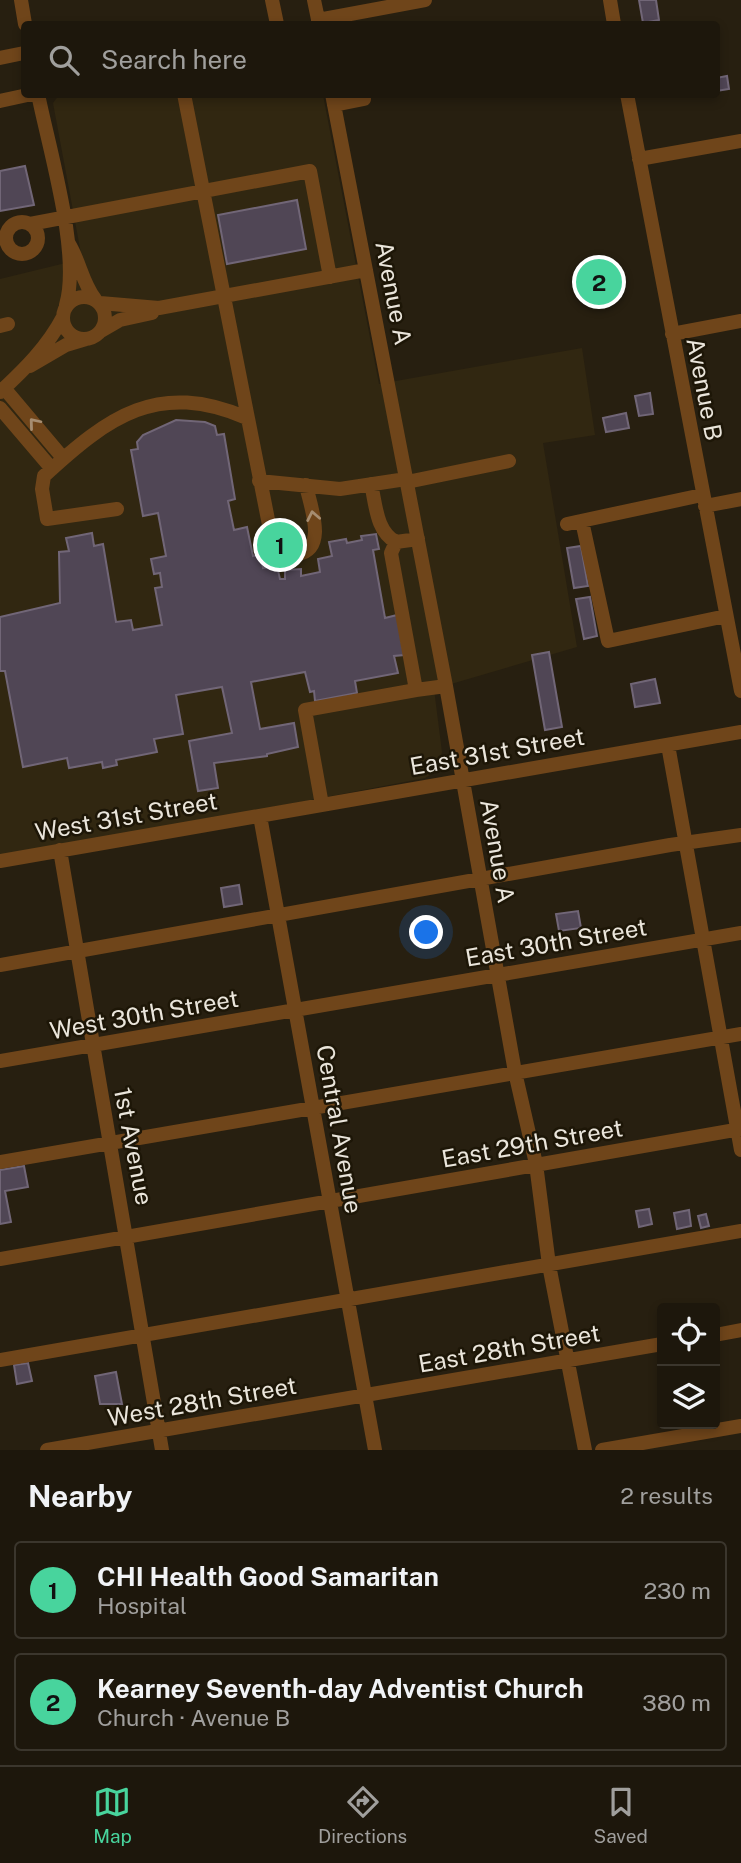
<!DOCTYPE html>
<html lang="en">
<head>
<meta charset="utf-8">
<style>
	:root { --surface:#1d170c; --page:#2a241a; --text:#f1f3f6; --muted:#a09f9d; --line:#3b362d; --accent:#48d49d }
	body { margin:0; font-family:"Public Sans",sans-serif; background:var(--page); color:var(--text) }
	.controls { position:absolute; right:21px; bottom:21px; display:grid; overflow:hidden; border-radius:7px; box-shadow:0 4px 10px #0003 }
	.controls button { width:63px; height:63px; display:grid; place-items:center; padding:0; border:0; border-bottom:2px solid var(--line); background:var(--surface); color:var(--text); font:35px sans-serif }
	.you { position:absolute; left:427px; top:933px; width:24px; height:24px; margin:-18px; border:5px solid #fff; border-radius:50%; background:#1a73e8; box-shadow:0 0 0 10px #1a73e833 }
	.badge { display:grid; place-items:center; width:46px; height:46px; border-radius:50%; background:var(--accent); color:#111; font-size:23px; font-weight:700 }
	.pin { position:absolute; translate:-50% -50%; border:4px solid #fff; box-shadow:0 2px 7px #0006 }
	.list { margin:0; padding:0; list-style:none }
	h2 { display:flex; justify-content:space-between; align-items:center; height:91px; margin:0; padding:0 28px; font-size:30px }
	h2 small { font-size:23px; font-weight:400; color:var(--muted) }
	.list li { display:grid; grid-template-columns:46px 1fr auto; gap:21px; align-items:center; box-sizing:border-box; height:98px; margin:0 14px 14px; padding:0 14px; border:2px solid var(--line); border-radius:7px }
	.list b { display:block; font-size:26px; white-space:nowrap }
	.list p { margin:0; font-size:23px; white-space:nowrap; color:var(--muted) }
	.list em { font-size:23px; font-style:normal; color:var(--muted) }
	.icon { flex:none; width:38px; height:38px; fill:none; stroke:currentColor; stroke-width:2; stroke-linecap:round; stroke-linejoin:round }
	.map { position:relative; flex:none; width:741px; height:1450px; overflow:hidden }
	.search { position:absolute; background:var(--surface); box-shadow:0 4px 10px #0003; left:21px; right:21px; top:21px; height:77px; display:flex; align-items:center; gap:18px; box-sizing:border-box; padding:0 24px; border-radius:7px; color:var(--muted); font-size:26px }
	.sheet { height:315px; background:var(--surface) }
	nav { display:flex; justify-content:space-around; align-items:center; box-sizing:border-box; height:98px; border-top:2px solid var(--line); background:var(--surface); font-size:19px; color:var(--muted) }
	nav a { display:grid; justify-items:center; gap:4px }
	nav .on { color:var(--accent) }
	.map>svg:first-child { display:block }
	.built { fill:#312711 }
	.building { fill:#504655; stroke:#716677; stroke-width:2 }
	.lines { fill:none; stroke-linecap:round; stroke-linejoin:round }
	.minor { stroke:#6f451a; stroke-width:14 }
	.oneway { stroke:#a68d71 }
	.labels { text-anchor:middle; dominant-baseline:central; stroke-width:5; stroke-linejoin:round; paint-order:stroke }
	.street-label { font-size:24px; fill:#eae5db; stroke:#1d1607 }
</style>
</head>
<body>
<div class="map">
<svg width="741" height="1450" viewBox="0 0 741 1450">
	<rect width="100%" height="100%" fill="#271f10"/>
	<!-- built -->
	<path class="built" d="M59,95H323L379,384L582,348L595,435L543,443L577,647L434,689L442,752L437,771L425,778L0,860V279L82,259L53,103Z"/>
	<!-- building -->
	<path class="building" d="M639,0H656L659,20L643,23Z
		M727,76L729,89L716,91V78Z
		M25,166L34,205L0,211V171Z
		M297,200L306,249L227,264L218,215Z
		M650,393L653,414L639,416L635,396Z
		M626,413L629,428L606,432L603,418Z
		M176,420L205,422L215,426L217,435L224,434L235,499L228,501L234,530L247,527L253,556L261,554L263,568L277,566L280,579H285V570L301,569V576L320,572L318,559L332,556L329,542L346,539L347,543L362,540L361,536L376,534L379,549L373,550L385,618L397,615L404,655L394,656L398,673L355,681L357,693L315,701L314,691L310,692L305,672L251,682L260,729L294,723L298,747L267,754V756L214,763L218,788L198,791L189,741L232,733L222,687L176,695L183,734L154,739L157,752L116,760L117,765L103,768L102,762L69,768L67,758L23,767L5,671H0V617L60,603L59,552L69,551L66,538L92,533L94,546L103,544L116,622L131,620L133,630L162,625L155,588L162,587L160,573L154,574L151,559L166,556L158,513L143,516L131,450L138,449L137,442L143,435Z
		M581,546L588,586L574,588L567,548Z
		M590,597L597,636L584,639L576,599Z
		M549,652L562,727L545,730L532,655Z
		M655,679L660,703L635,707L631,684Z
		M239,885L242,904L224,907L221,888Z
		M578,911L581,928L559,931L556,914Z
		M24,1166L28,1187L5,1191L11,1222L0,1224V1170Z
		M649,1209L652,1224L639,1227L636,1211Z
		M689,1210L691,1226L677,1229L674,1213Z
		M706,1214L709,1226L701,1228L698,1216Z
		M28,1363L32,1381L17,1384L14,1365Z
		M116,1372L122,1404H100L95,1376Z"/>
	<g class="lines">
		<!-- minor -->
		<path class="minor" d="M21,0L25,24
			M272,0L277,24
			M314,0L319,24
			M610,0L614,24
			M318,20L425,0
			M0,58L24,53
			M38,94C49,149 81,254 66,305
			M184,94L273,545C280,552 288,556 298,554C328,548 310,506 306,485
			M332,94L446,686L515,1072L536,1164L549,1265L585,1450
			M627,94L741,691
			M0,101L32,94
			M334,105L364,99
			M639,159L741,141
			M6 238a16 16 0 1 1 32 0a16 16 0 1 1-32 0Z
			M30,224L310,171L330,277
			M69,244C80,262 82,282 95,299
			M63 318a21 21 0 1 1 42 0a21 21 0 1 1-42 0Z
			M100,303L159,308L366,270
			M0,326L8,324
			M101,331L120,320L152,313
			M672,334L741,321
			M30,366L66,345L86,339
			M4,388L63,458
			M0,392C24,370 48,346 63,317
			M0,408L52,469
			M259,481L340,489L406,479
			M407,482L509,461
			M371,484C376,505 376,531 396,542
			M705,506L741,499
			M117,509L47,519L42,489L44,476C109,416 158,380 247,418
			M582,521L608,641L726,616
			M567,524L702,495
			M418,539L396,542L391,553L416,690L446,686
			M668,745L741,1150
			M322,805L305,710L416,690
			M260,816L375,1450
			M60,850L162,1450
			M0,861L741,732
			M0,965L670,845L741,835
			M0,1061L741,933
			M0,1162L741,1034
			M0,1259L741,1129
			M715,1335L741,1330
			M0,1360L741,1231
			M47,1450L662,1344
			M602,1450L741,1426"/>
	</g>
	<!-- one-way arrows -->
	<defs><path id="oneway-chevron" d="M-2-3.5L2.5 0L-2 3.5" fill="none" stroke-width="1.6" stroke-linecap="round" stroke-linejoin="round" transform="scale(1.75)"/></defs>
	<g class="oneway">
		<use href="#oneway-chevron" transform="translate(34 423) rotate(-130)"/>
		<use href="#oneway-chevron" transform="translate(313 516) rotate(-101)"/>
	</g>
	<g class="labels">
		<!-- street labels -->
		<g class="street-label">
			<text transform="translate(394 293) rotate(79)">Avenue A</text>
			<text transform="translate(705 389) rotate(79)">Avenue B</text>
			<text transform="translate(497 751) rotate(-10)">East 31st Street</text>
			<text transform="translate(126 816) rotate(-10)">West 31st Street</text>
			<text transform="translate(498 851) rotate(80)">Avenue A</text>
			<text transform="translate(556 942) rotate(-10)">East 30th Street</text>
			<text transform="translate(144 1014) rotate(-10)">West 30th Street</text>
			<text transform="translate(340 1129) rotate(80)">Central Avenue</text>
			<text transform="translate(532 1143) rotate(-10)">East 29th Street</text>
			<text transform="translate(134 1146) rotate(79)">1st Avenue</text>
			<text transform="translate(509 1348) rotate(-10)">East 28th Street</text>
			<text transform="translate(202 1401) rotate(-10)">West 28th Street</text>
		</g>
	</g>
</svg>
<div class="controls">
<button><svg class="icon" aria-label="locate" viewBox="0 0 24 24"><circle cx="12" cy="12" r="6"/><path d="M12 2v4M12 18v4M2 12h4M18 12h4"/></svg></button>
<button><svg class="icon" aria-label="layers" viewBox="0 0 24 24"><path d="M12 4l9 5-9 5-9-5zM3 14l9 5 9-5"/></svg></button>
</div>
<div class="you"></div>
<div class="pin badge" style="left:280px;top:545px">1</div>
<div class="pin badge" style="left:599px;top:282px">2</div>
<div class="search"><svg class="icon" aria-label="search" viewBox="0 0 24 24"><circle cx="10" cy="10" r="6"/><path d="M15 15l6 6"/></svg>Search here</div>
</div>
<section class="sheet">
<h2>Nearby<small>2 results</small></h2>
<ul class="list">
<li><span class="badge">1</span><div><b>CHI Health Good Samaritan</b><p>Hospital</p></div><em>230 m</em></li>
<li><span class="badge">2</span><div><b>Kearney Seventh-day Adventist Church</b><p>Church · Avenue B</p></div><em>380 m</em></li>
</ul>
</section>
<nav>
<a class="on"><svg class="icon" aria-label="map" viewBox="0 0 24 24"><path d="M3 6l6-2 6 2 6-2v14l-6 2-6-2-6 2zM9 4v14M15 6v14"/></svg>Map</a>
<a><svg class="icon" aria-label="directions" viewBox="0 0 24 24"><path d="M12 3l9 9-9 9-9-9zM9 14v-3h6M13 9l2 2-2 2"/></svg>Directions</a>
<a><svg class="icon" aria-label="saved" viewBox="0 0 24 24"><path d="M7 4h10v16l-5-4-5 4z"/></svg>Saved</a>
</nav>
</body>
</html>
